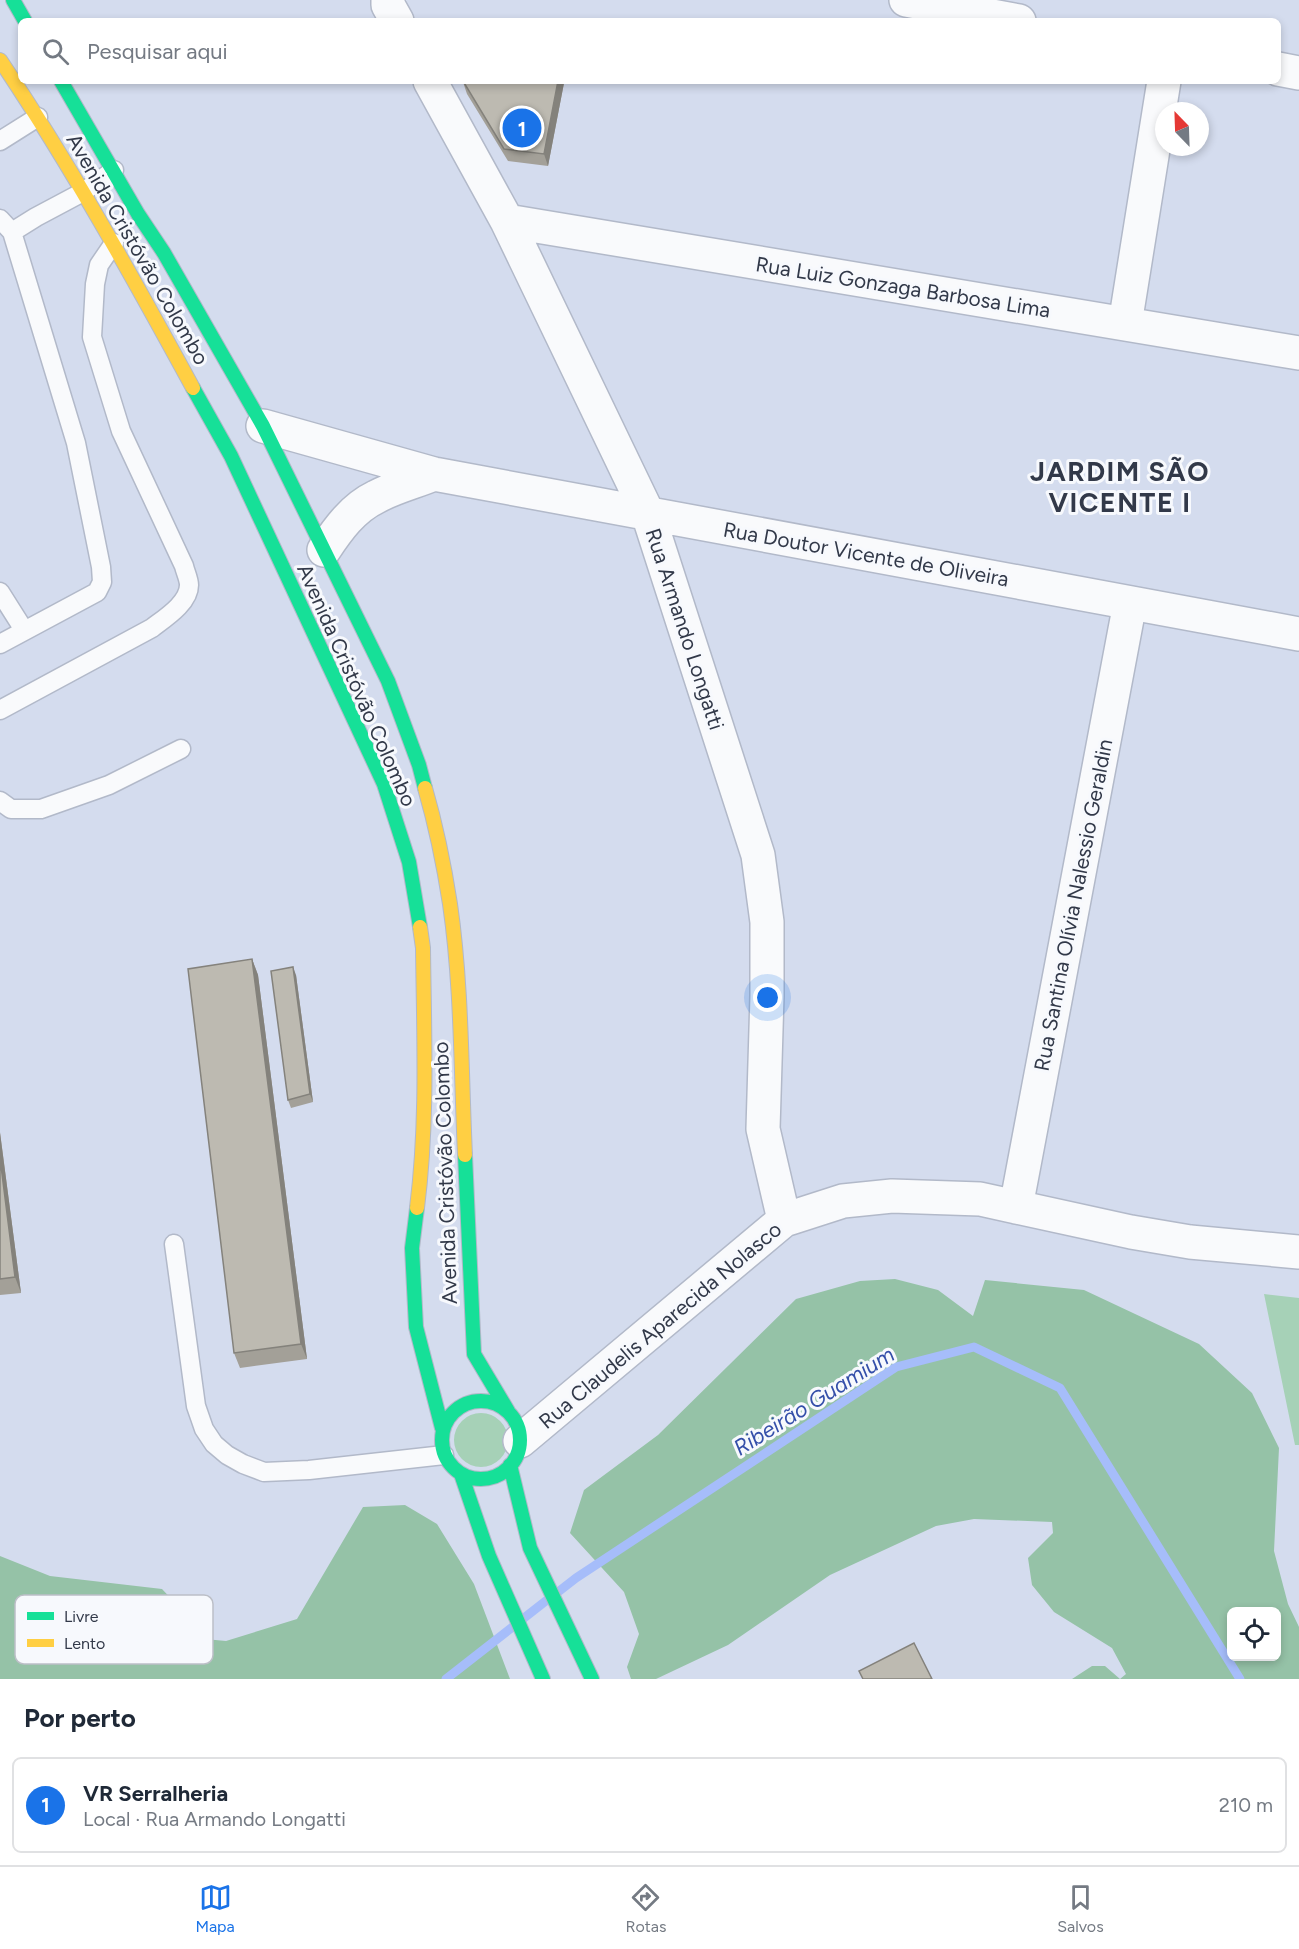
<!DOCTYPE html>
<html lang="pt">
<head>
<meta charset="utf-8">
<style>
	:root { --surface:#fff; --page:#f6f6f7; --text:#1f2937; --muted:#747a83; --line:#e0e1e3; --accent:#1a73e8 }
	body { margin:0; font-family:Figtree,sans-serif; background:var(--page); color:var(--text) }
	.controls { position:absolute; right:18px; bottom:18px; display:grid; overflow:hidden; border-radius:9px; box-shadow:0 3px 9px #0003 }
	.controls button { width:54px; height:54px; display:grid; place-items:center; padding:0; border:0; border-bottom:2px solid var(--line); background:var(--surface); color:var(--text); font:30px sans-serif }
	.compass { position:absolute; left:1155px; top:102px; width:54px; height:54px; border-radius:50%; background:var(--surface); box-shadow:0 3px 9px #0003; rotate:337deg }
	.you { position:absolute; left:768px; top:998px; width:21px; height:21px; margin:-15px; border:4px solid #fff; border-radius:50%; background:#1a73e8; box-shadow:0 0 0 9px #1a73e833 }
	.badge { display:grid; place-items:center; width:39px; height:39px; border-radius:50%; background:var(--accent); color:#fff; font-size:20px; font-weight:700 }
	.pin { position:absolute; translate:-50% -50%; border:3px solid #fff; box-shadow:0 2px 6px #0006 }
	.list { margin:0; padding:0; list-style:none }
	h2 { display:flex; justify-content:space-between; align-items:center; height:78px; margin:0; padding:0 24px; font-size:26px }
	h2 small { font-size:20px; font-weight:400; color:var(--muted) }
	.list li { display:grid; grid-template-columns:39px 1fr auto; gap:18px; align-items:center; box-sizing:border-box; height:96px; margin:0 12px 12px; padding:0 12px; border:2px solid var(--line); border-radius:9px }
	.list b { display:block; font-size:22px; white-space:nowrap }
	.list p { margin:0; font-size:20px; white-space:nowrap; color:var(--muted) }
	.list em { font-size:20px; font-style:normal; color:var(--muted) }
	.icon { flex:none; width:33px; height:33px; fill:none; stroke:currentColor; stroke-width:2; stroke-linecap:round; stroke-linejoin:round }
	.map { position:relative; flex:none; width:1299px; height:1679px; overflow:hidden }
	.search { position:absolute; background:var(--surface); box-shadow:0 3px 9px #0003; left:18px; right:18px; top:18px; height:66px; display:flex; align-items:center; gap:15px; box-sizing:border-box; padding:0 21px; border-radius:9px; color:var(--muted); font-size:22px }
	.sheet { height:186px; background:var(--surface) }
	nav { display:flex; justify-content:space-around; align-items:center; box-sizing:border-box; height:84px; border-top:2px solid var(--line); background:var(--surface); font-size:16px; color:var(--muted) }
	nav a { display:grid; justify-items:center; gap:3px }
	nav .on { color:var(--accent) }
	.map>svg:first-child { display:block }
	.green { fill:#a6d1b7 }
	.forest { fill:#95c2a7; fill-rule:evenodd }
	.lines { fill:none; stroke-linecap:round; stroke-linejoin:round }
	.stream { stroke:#a6bdfa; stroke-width:9 }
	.lane-casing { stroke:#b2b9c9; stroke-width:21 }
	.street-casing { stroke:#b2b9c9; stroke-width:36 }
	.fast-casing { stroke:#b2b9c9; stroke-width:16 }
	.slow-casing { stroke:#b2b9c9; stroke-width:16 }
	.lane { stroke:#f9fafc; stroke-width:18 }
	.street { stroke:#f9fafc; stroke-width:33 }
	.fast { stroke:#16e098; stroke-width:14 }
	.slow { stroke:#ffcf43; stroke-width:14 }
	.wall { fill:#a3a098 }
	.shaded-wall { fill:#84827c }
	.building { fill:#bdbab1; stroke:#84827c; stroke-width:1.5 }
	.labels { text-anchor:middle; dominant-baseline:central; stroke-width:6; stroke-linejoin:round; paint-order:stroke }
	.street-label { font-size:21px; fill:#323949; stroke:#f7f9fd }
	.water-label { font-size:22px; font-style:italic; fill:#344fa9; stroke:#f7f9fd }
	.district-label { font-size:27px; font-weight:bold; letter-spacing:1.5px; fill:#323949; stroke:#f7f9fd }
	.key { fill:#f7f9fd; stroke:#bcbfc7; stroke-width:1.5 }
	.key-label { font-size:16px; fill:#323949 }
</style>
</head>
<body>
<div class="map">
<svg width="1299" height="1679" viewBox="0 0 1299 1679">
	<rect width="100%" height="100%" fill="#d4dcee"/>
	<!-- green -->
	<path class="green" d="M1264,1294L1299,1298V1445H1295Z
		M454 1440a27 27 0 1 1 54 0a27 27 0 1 1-54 0Z"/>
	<!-- forest -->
	<path class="forest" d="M895,1279L938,1290L973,1316L985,1280L1084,1290L1199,1344L1252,1393L1279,1448L1274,1551L1288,1604L1299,1627V1679H1120L1126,1674L1112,1648L1054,1612L1032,1585L1028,1558L1053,1533L1052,1522L974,1519L936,1526L830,1575L728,1645L656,1679H631L627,1667L639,1634L624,1592L570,1533L584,1490L658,1435L796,1299L860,1281ZM1232,1612H1276V1656H1232Z
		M405,1505L437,1524L474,1584L510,1679H0V1556L50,1576L162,1589L180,1608L194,1638L226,1641L297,1619L363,1507Z
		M1092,1666H1105L1120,1679H1072Z"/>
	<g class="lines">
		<!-- stream -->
		<path class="stream" d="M558,1592L576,1578L896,1367L974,1347L1060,1388L1240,1679
			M446,1679L547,1600"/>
		<!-- lane casing -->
		<g class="lane-casing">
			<path id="lane" d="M0,141L38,117
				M0,219L12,232L76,443L101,567L102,582L97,592L0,644
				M12,232L36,217L83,192L114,170
				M0,592L24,630
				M0,710L152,628C165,618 189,603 189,585C189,579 185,571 184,566L121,431L92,337L95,284L99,265L114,243
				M0,801L11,809H41L109,785L181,749
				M174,1244L196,1406L204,1429L214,1444L227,1455L243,1464L264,1472L309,1470L444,1455"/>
		</g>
		<!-- street casing -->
		<g class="street-casing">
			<path id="street" d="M388,0V5L397,21
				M906,0L1019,21
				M1278,69L1299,73
				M430,81L507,221L648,514L758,855L767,922V996L763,1129L784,1220
				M507,221L1299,353
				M1125,324L1164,81
				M263,426L434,474L1299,634
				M324,550C338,529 353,508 376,497C394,487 415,482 434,474
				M1016,1207L1130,603
				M520,1441L784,1220L843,1201L892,1196L980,1199L1131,1232L1190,1242L1299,1252"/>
		</g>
		<!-- fast casing -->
		<g class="fast-casing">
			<path id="fast" d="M13,0L25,21
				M61,81L138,214L164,253L263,426L388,681L419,765L425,788
				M193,388L231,456L384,784L409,862L420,927
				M465,1155L474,1354L508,1411
				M417,1208L412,1248L416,1327L442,1428
				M442 1440a39 39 0 1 1 78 0a39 39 0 1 1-78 0Z
				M510,1465L530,1548L592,1679
				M461,1474L489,1556L543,1679"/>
		</g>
		<!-- slow casing -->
		<g class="slow-casing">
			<path id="slow" d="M0,60C71,166 132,276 193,388
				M425,788C436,826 444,865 450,904C462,987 461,1072 465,1155
				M417,1208C428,1121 424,1035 423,948L420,927"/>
		</g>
		<!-- lane -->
		<use href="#lane" class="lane"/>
		<!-- street -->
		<use href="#street" class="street"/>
		<!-- fast -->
		<use href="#fast" class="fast"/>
		<!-- slow -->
		<use href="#slow" class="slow"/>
	</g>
	<!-- wall -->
	<path class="wall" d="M463,82L564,83L548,166L508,161L467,94Z
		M252,959L258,975L307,1359L240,1368L234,1353Z
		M296,975L313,1102L291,1108L288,1100Z
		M0,1132L21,1293L0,1295Z"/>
	<!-- shaded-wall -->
	<path class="shaded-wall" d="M558,81H564V83L548,166L544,154Z
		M252,959L258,975L307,1359L301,1344Z
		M293,967L296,975L313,1102L310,1094Z
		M0,1132V1133L21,1293L15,1277L0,1158Z"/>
	<!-- building -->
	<path class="building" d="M463,81H558L544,154L504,149Z
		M252,959L301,1344L234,1353L188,969Z
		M293,967L310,1094L288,1100L271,971Z
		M0,1158L15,1277L0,1279Z
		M914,1643L932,1679H863L859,1671Z"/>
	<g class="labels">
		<!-- street labels -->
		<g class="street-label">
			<text transform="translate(138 249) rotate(60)">Avenida Cristóvão Colombo</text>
			<text transform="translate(903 287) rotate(9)">Rua Luiz Gonzaga Barbosa Lima</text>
			<text transform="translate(866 554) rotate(10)">Rua Doutor Vicente de Oliveira</text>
			<text transform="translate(685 629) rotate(72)">Rua Armando Longatti</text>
			<text transform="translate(357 685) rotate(66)">Avenida Cristóvão Colombo</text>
			<text transform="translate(1073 905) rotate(-79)">Rua Santina Olívia Nalessio Geraldin</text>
			<text transform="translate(445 1173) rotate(-92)">Avenida Cristóvão Colombo</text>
			<text transform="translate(660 1325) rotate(-40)">Rua Claudelis Aparecida Nolasco</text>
		</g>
		<!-- water labels -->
		<g class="water-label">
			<text transform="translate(814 1401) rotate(-32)">Ribeirão Guamium</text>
		</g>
		<!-- district labels -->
		<g class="district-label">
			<text x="1120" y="471">JARDIM SÃO<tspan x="1120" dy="31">VICENTE I</tspan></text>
		</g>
	</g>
	<!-- legend -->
	<rect x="15" y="1595" width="198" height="69" rx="9" class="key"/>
	<rect x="27" y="1612" width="27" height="8" fill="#16e098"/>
	<rect x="27" y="1639" width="27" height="8" fill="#ffcf43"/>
	<g class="key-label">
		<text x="64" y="1622">Livre</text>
		<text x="64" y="1649">Lento</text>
	</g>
</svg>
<div class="controls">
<button><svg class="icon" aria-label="locate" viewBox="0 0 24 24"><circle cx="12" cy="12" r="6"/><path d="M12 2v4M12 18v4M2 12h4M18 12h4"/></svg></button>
</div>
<svg class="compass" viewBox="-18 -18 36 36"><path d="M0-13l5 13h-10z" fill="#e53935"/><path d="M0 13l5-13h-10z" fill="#747a83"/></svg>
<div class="you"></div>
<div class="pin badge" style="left:522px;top:128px">1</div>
<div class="search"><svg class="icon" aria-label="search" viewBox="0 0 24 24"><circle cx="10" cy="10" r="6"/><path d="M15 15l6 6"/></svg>Pesquisar aqui</div>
</div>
<section class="sheet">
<h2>Por perto<small></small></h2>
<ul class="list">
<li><span class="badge">1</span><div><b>VR Serralheria</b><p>Local · Rua Armando Longatti</p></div><em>210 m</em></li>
</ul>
</section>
<nav>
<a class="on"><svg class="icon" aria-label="map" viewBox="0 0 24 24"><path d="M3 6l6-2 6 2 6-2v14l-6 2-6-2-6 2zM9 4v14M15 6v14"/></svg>Mapa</a>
<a><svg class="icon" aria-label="directions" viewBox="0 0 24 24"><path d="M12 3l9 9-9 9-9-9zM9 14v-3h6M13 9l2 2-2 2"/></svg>Rotas</a>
<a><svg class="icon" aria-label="saved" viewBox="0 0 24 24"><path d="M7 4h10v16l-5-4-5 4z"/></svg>Salvos</a>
</nav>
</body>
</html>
